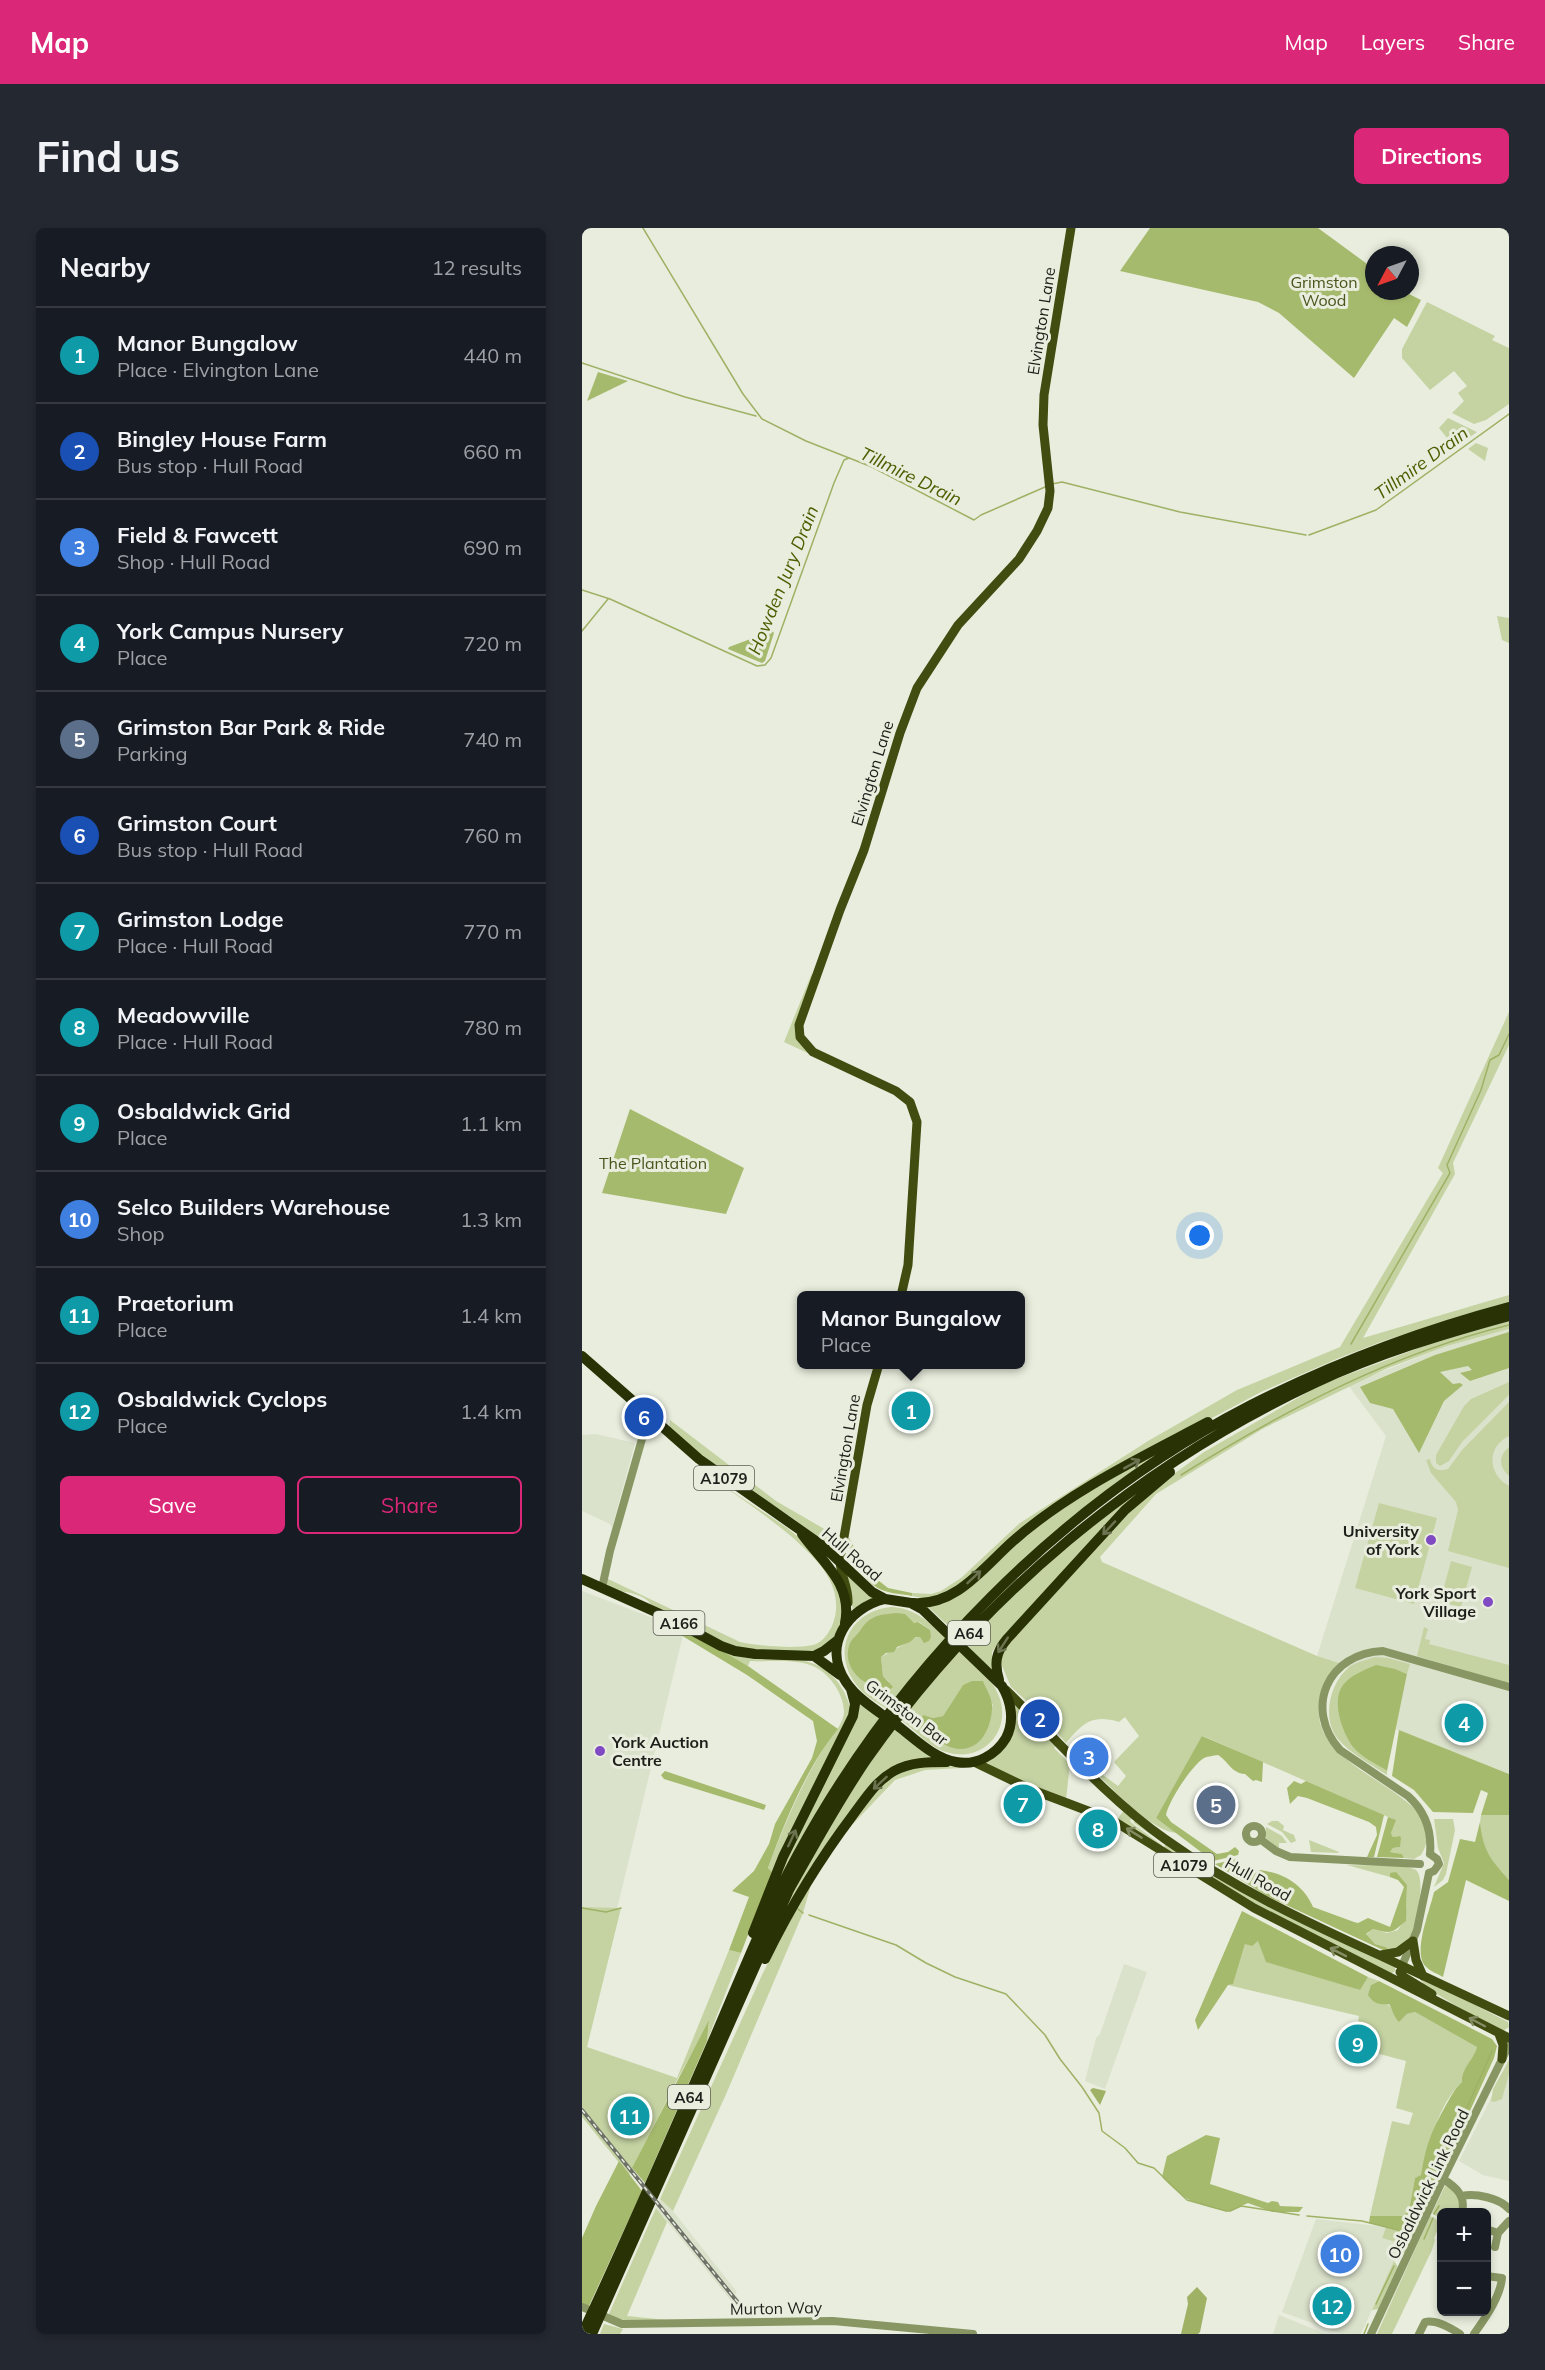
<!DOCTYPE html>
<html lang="en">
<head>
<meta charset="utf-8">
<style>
	:root { --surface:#171b24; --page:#242831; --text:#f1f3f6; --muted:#9ea1a6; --line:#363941; --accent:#db2777 }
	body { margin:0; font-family:Mulish,sans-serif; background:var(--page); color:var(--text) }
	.controls { position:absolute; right:18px; bottom:18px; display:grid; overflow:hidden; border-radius:9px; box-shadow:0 3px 9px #0003 }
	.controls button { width:54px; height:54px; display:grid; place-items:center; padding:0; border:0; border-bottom:2px solid var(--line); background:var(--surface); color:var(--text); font:30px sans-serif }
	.compass { position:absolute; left:783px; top:18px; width:54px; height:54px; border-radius:50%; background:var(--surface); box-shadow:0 3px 9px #0003; rotate:229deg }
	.you { position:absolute; left:618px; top:1008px; width:21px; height:21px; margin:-15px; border:4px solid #fff; border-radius:50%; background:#1a73e8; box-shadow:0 0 0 9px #1a73e833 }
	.badge { display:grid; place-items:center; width:39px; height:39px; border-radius:50%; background:var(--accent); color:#fff; font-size:20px; font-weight:700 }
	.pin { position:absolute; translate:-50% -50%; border:3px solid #fff; box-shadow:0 2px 6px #0006 }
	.popup { position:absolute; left:215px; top:1063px; width:228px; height:78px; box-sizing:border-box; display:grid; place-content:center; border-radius:9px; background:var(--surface); filter:drop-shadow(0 2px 4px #0005); font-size:20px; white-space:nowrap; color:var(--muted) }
	.popup b { font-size:22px; color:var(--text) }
	.popup::after { content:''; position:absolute; left:50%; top:100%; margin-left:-12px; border:12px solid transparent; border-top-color:var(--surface) }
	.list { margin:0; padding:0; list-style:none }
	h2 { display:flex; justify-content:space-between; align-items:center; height:78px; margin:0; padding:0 24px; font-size:26px }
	h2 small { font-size:20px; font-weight:400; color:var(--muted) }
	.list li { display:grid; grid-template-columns:39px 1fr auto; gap:18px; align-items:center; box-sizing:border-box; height:96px; padding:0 24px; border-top:2px solid var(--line) }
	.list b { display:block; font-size:22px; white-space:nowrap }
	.list p { margin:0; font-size:20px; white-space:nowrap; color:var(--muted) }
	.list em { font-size:20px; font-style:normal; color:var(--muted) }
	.actions { display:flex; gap:12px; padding:18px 24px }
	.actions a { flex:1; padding:14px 0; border:2px solid var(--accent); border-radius:9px; text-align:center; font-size:21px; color:var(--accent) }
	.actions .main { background:var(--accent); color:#fff }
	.map { position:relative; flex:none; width:927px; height:2106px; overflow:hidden; border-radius:9px }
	header { display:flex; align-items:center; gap:36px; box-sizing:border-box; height:84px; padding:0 30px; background:var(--accent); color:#fff }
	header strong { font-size:28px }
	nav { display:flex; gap:33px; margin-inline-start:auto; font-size:21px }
	.intro { display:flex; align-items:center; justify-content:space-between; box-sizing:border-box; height:144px; padding:0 36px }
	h1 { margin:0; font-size:42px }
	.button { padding:15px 27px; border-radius:9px; background:var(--accent); color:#fff; font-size:21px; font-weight:700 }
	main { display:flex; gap:36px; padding:0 36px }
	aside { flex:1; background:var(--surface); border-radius:9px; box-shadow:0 3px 9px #0003 }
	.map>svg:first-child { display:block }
	.built { fill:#dbe2cb }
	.green { fill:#c5d3a3; fill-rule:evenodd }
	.forest { fill:#a6ba6d }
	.water { fill:#9eb164 }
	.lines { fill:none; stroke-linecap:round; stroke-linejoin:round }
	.stream { stroke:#9eb164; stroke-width:1.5 }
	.minor { stroke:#889663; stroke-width:8 }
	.major { stroke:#404c10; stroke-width:9 }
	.highway { stroke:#293205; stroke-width:10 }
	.rail-casing { stroke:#6e7167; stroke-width:4 }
	.rail { stroke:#e8eddd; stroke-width:1.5; stroke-dasharray:4.5; stroke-linecap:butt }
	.oneway { stroke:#6c7351 }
	.oneway2 { stroke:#838c62 }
	.poi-dot { fill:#7f4ac2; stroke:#e8eddd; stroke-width:2 }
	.labels { text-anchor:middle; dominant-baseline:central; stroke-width:6; stroke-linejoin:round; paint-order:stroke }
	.shield { fill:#e8eddd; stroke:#5b5d54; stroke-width:1.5 }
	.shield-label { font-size:15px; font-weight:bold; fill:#1e1f1a }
	.park-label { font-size:16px; fill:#48551d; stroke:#e8eddd }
	.street-label { font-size:16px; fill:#1e1f1a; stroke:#e8eddd }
	.poi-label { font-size:16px; font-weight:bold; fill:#1e1f1a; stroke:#e8eddd; text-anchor:end }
	.water-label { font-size:18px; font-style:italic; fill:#4d5e01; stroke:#e8eddd }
</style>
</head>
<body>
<header>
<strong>Map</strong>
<nav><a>Map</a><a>Layers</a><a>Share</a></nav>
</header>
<div class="intro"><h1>Find us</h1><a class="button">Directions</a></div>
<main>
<aside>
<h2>Nearby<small>12 results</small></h2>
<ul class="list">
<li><span class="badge" style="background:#0f9aa8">1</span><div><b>Manor Bungalow</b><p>Place · Elvington Lane</p></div><em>440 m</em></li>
<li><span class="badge" style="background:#1a4fb4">2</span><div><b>Bingley House Farm</b><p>Bus stop · Hull Road</p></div><em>660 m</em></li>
<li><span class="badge" style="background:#3f7fe0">3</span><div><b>Field &amp; Fawcett</b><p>Shop · Hull Road</p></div><em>690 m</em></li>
<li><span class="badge" style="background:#0f9aa8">4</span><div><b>York Campus Nursery</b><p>Place</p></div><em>720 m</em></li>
<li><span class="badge" style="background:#5c6f8a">5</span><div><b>Grimston Bar Park &amp; Ride</b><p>Parking</p></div><em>740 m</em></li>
<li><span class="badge" style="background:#1a4fb4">6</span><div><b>Grimston Court</b><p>Bus stop · Hull Road</p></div><em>760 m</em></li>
<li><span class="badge" style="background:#0f9aa8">7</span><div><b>Grimston Lodge</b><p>Place · Hull Road</p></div><em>770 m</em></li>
<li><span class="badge" style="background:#0f9aa8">8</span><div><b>Meadowville</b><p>Place · Hull Road</p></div><em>780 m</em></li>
<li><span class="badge" style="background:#0f9aa8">9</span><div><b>Osbaldwick Grid</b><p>Place</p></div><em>1.1 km</em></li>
<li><span class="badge" style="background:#3f7fe0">10</span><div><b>Selco Builders Warehouse</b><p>Shop</p></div><em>1.3 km</em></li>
<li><span class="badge" style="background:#0f9aa8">11</span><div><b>Praetorium</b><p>Place</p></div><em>1.4 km</em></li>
<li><span class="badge" style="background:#0f9aa8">12</span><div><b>Osbaldwick Cyclops</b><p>Place</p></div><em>1.4 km</em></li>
</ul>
<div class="actions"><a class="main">Save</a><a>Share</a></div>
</aside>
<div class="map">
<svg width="927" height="2106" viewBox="0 0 927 2106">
	<rect width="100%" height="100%" fill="#e8eddd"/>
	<!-- built -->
	<path class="built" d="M927,1101V1546L813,1501L825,1447L767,1439L735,1428L804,1208L766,1157L865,1118Z
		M14,1206L53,1215L30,1300L28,1296L0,1283V1207Z
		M0,1363L71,1390L101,1407L35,1681L0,1679Z
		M542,1736L565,1744L523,1861L503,1853L514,1810L518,1806Z
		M927,1835V1953L901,1947L877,1933Z
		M78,1971L91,1983L155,2064L153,2066L172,2090H160L159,2085L74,1980Z
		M734,1991L804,1999L800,2010L820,2016L779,2106H760L700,2084Z
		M697,2087L744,2106H691Z"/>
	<!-- green -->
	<path class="green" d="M845,74L913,108L910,112L927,120V176L904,192L892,196L870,185L882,173L876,165L885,158L872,143L848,162L820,130V121Z
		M866,190L895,204L873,220L857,200Z
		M894,215L906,220L903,233L886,221Z
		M915,388L927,390V415L920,412Z
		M230,745V754L214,800L232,828L202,814Z
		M927,784V817L871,935L873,946L781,1110L927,1067V1076L804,1112L757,1130L679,1164L515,1251L380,1356L346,1371L330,1368V1365L349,1366L359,1363L379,1350L438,1295L566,1213L655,1162L758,1119L861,945L856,940Z
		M927,1093V1101L865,1118L806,1140L682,1200L574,1266L518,1329L520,1334L735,1428L757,1435C672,1545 884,1554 839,1627L832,1631L822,1630L820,1626L808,1624L811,1620L818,1619V1608L811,1609L809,1605L813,1592L621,1508L574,1590L595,1605C569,1603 534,1564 515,1546L517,1544L536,1558L544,1548L532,1534L557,1508L543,1489L537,1494C510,1486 501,1495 484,1515L458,1485L429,1459L418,1433L423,1419L529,1301L585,1251L622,1224L738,1157L858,1112Z
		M927,1154V1167L880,1214L867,1233L858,1238L854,1235V1227L882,1178L889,1171Z
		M927,1174V1208C904,1219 906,1247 927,1258V1340L866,1323L876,1282L874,1274L849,1245L844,1232L848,1231C850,1241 856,1244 866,1241L880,1222Z
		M88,1192L194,1273L258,1310L254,1317H246L212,1291L138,1243L87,1200Z
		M927,1219V1248C917,1239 916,1228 927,1219Z
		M568,1228L570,1231L372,1403L345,1378L362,1375L442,1309L486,1276Z
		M578,1246L415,1417L410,1424V1441L391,1425L384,1414L481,1320Z
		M136,1254L204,1299L225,1316L258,1358L262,1391L252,1412L238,1421L227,1423H196L154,1420L70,1378C63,1366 46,1364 34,1363L23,1355L24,1350L158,1414C175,1418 214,1421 231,1417C240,1415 246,1406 250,1398C261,1372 249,1347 230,1328C202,1299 168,1277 136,1254Z
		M797,1275L855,1290L832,1376L773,1360Z
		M869,1333L890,1339L879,1379L858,1374Z
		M261,1341L292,1370L271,1382Z
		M309,1379C333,1380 347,1394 364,1410L306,1482C294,1474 281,1467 273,1455C249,1421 269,1383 309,1379ZM327,1392L332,1395L337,1394L348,1402L299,1429L301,1448L307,1454L296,1459L285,1457L272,1409L277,1405Z
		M842,1399L846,1401L843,1411L848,1412L847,1416L927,1437V1454H922L835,1428Z
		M134,1420C146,1424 158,1429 170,1431C183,1433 198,1430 212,1431C243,1434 262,1454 269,1483L190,1644L186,1640C202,1597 220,1554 245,1515C251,1505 262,1496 262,1483C261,1464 246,1443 228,1437C210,1431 187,1434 168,1433L166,1438Z
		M376,1422C390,1435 409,1448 416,1466C431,1499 404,1534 368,1525C348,1521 335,1503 319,1492ZM401,1454L411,1478L337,1498L340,1487L351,1490L361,1488L381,1457Z
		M793,1429L806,1430L828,1436L825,1446L813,1441L772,1520L805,1543V1547C788,1536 769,1526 756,1511C739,1490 748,1455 767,1439C775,1434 784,1432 793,1429Z
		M277,1474L299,1491L187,1675L198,1644Z
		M433,1476L474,1518L472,1520L488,1536L484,1571L423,1546L402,1533L421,1517Z
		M312,1501L350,1529L303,1544L210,1675L205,1676L263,1570Z
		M351,1536L379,1540L343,1542L313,1552L270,1597L299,1557L323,1541Z
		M542,1582L550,1589L548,1593L551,1596L580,1617V1619L535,1592Z
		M899,1587H927V1652C910,1633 894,1615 899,1587Z
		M552,1591L580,1612L813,1739V1743L809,1746L684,1683L582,1620L583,1616L552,1595Z
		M852,1591H871L873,1602L864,1646L861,1652L852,1659L862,1635L856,1620Z
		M690,1593H696L702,1598L701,1602L712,1607L714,1613L709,1615L700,1604L685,1596Z
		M684,1599L700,1608L705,1615H697V1621L683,1609Z
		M727,1612L757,1624L756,1625L729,1624Z
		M765,1637C779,1638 824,1635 834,1642C845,1652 833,1702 826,1713C821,1720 814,1721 806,1724L804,1719L793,1716L784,1707L791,1701L805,1705L816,1702C826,1687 825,1675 825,1657L808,1645V1649Z
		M229,1657L221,1685L145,1864L91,1983L78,1971L180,1747L217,1674Z
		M0,1679L39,1680L5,1819L95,1850L147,1722L159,1725L125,1813L127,1794L96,1850L47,1947L0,1889Z
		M676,1713L777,1762L786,1749L797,1753L789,1757L810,1781L817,1793L825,1786L833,1784L896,1819C893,1832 879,1840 880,1854C856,1876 847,1917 839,1948L833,1950L827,1982L821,1988H788L810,1893L827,1897L831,1885L814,1880L824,1833L771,1819L777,1788L646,1757L651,1755L663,1716Z
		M838,1749L926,1794L927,1799L921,1803L897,1792L842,1758Z
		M927,1832V1846L920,1871L912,1874L909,1873L911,1861Z
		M863,1958C876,1960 879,1974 877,1984H860L859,1991L850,1985Z
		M74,1980L85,1994L45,2088L85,2092L50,2094L26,2088Z
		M848,1988L859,1994L852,2010L853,2012L850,2022L810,2106H795Z
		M804,1999L823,2003L835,1999L823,2024L816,2026L820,2016L800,2010Z
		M812,2033L816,2039L814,2045L797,2081L790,2082Z
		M22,2096L41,2101L38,2106H18Z"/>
	<!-- forest -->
	<path class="forest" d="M568,0H736L792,41V63H821L839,72L825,99L812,90L772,150L697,85L676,74L538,43Z
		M16,144L46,153L5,173Z
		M190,403L192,405L183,433L180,435L146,421L147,419Z
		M48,881L162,940L144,986L20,965Z
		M927,1104V1140L888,1153L878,1145L890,1142L886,1138L858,1144L871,1156L878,1155L881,1157L862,1173L837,1225L811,1181L788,1175L778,1159L853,1127Z
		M267,1310L287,1345L306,1360L330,1365V1368C321,1366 309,1366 300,1362C282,1355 274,1331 266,1315Z
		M314,1385L323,1386L332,1395L336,1394L348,1402L349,1409L347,1413L342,1415L338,1409H334L328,1414L315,1419L312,1424L304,1425L299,1429L301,1448L311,1459L306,1463H299L296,1459C278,1456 261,1438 267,1418C269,1411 274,1408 278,1403C282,1396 287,1391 295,1388C301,1386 308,1386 314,1385Z
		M79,1395L97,1398L166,1438L256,1501C224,1540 203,1593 186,1640L190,1644L159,1725L147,1722L167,1669L150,1663L172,1643L187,1616L193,1596L230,1530L235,1513L231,1493L165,1447Z
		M794,1437L813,1441L825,1446L805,1543C795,1536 779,1529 771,1519C760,1504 749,1473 761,1457C769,1447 782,1442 794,1437Z
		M390,1453H401C404,1461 411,1471 410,1480C409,1502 397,1526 371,1520C360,1517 349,1507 339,1501L337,1491L341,1487L351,1490L361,1488L381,1457Z
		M817,1502L927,1546V1587H899L906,1565L899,1562L891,1585L851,1584L832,1562L810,1548Z
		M620,1508L681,1534L680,1554L674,1552L671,1553L663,1546C649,1545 647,1534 636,1527C631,1528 626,1528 622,1530C610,1537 586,1574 584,1587L589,1594L635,1626L646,1624L653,1619L657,1623L656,1627L631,1633L574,1590Z
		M83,1543L184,1577L182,1582L82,1551L79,1547Z
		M712,1553L719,1556L724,1553L802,1587L792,1629H785L795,1607L794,1599L787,1594L725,1570L716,1568L708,1576L705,1560Z
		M806,1589L814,1592L809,1605L811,1609L818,1608L819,1610L818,1619L811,1620L808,1624L820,1626L822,1630L795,1629Z
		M898,1594C901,1623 908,1630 927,1652V1673L884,1652L861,1749C854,1745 845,1742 841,1735C833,1718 848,1682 852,1664L866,1654L878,1611L893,1614Z
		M654,1631L655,1639L669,1648L678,1642C701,1645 721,1656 731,1679L772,1694L776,1695L786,1690L808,1699L822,1659L816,1652L808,1649V1645L814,1644L825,1657L824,1693C810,1704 811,1707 791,1701L784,1706L793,1716L804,1719L806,1722H801L685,1668L633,1636Z
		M660,1683L786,1749L778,1762L684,1734L676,1713L670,1718L663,1716L651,1756L646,1757L616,1802L613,1792Z
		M797,1753L910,1811L915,1818L912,1830L835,1999L823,2003L787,1995L788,1988H821L827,1982L833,1950L839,1947C844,1917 849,1904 864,1877C869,1869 872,1861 880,1854C879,1840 892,1832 895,1819L833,1784L825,1786L817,1794C811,1788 811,1782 807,1776C797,1777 792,1776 786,1767L789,1757Z
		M127,1792L125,1813L63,1955L50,1940Z
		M624,1907L638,1910L628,1956L686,1975L690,1973L696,1974L698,1978L721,1979L717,1984H691L666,1975L648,1983H644C611,1975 604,1974 580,1949L585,1928Z
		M37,1933L60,1963L7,2078L0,2076V2010L14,1978Z"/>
	<!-- water -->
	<path class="water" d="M511,1860L524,1863L518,1877L508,1862Z
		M615,2059L625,2070L618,2104L616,2106H599L606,2076L605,2069Z"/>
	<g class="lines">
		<!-- stream -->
		<path class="stream" d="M61,0L161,166L180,191L224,213L290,239L392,292L399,287L463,259
			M0,135L103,169L174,188
			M470,256L480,254L598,284L724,307
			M727,307L794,282L927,186
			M0,362L28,371L175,438L183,437L189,430L252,255L262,232L267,230
			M0,403L26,371
			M769,1116L868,945L865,937L899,862L908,832L917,827L927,806
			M599,1247C701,1183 809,1126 927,1097
			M0,1680L24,1684L39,1680
			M216,1681L221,1685
			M227,1687L314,1717L344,1735L373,1749L424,1766L463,1807L478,1831L500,1859L517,1885L520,1903L543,1920L556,1935L572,1940L605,1972L644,1983H648L659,1978L717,1987
			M846,1968L910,1823
			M852,1986L857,1978
			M725,1988L780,1993L828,2005
			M842,2011L851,1990
			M819,2022L836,1990
			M794,2076L812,2038
			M782,2106L786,2096"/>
		<!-- minor -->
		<path class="minor" d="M20,1360L28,1323L60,1211L72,1191
			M664 1606a8 8 0 1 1 16 0a8 8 0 1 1-16 0Z
			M678,1611L694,1623L708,1629L838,1636
			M848,1626C850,1603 844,1584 826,1568L758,1522C721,1480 746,1425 801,1423L927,1459
			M847,1645L852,1643L857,1636L855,1631L848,1626
			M820,1738L835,1702L847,1645
			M861,1951C874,1959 884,1968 880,1984
			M880,1968C893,1965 918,1970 927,1981
			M904,2001L916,2005L927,1993
			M913,2019L916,2005
			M0,2079L40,2096L251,2093L391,2106
			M789,2106L861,1951L927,1817
			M837,2106L843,2094C854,2091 869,2100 878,2106
			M892,2106C903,2090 918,2070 920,2050L904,2048"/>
		<!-- major -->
		<path class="major" d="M319,1068L326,1037L335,894L328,874L314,863L231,824L218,809L217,797L258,682L282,622L318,505L335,460L376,397L437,331L455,303L466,280L468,263L461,197L462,167L489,0
			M266,1375C267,1359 258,1347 258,1332L285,1177L297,1136
			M424,1462C476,1513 524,1569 583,1611C650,1659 724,1694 799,1728C842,1748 884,1768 927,1788
			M392,1534L448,1561L530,1592L672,1680L927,1810
			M831,1713L834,1732L841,1748
			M799,1727L816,1724L831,1713
			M818,1744L822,1749L850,1766
			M917,1806L921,1817L920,1831"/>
		<!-- highway -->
		<path class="highway" d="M0,1128L117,1231L241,1318L290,1364L303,1371
			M220,1306C240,1334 271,1356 263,1395
			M0,1351L87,1390L139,1418L153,1423L173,1426L232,1428L242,1423L256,1412
			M303,1371L329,1375L340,1381L420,1458C429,1473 433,1493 424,1510C414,1527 394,1538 374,1534C352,1530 333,1511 316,1498C299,1485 276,1472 264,1454C240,1418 265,1380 303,1371Z
			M331,1375C374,1378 401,1340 430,1314C486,1264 560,1229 626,1194
			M232,1428L258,1447
			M417,1452C412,1435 414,1424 425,1411L543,1282L588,1244
			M171,1705L201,1629L271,1488L273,1476L269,1461
			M183,1731C208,1680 237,1632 271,1587C283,1571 294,1553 312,1543C329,1534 346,1534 365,1534
			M0,2106C46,2009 88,1911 131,1813C158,1751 183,1687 215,1628C316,1441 480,1274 669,1177C752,1135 837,1103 927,1079
			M10,2106L207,1662C232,1618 256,1573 285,1531C399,1369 554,1239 733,1155C795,1126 861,1106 927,1088"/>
		<!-- rail casing -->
		<g class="rail-casing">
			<path id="rail" d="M0,1882L166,2087"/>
		</g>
		<!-- rail -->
		<use href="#rail" class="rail"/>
	</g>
	<!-- one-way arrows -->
	<defs><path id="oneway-shaft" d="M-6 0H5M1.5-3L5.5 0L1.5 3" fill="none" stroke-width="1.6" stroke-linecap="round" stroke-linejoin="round" transform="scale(1.5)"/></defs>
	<g class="oneway">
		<use href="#oneway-shaft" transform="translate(550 1236) rotate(-29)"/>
		<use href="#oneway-shaft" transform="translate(527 1300) rotate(133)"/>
		<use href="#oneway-shaft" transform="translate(392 1349) rotate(-43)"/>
		<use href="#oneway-shaft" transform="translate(421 1417) rotate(123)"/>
		<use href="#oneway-shaft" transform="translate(298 1555) rotate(137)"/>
		<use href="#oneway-shaft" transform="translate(210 1610) rotate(-65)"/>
	</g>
	<g class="oneway2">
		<use href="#oneway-shaft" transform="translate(552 1605) rotate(-148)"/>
		<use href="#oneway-shaft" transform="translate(756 1724) rotate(-153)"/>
		<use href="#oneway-shaft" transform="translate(895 1794) rotate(-152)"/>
	</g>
	<!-- markers -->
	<g class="poi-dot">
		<circle cx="849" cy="1312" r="6"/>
		<circle cx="906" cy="1374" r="6"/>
		<circle cx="18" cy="1523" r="6"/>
	</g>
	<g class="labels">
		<!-- shield labels -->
		<g class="shield">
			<rect x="112" y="1238" width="60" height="24" rx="4.5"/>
			<rect x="71.5" y="1383" width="51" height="24" rx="4.5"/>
			<rect x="366" y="1393" width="42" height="24" rx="4.5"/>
			<rect x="572" y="1625" width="60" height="24" rx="4.5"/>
			<rect x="86" y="1857" width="42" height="24" rx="4.5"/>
		</g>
		<g class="shield-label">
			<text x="142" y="1250">A1079</text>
			<text x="97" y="1395">A166</text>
			<text x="387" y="1405">A64</text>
			<text x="602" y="1637">A1079</text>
			<text x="107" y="1869">A64</text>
		</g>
		<!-- park labels -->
		<g class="park-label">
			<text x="742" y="54">Grimston<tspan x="742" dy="18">Wood</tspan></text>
			<text x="71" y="935">The Plantation</text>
		</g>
		<!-- street labels -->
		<g class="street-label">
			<text transform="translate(459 93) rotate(-81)">Elvington Lane</text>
			<text transform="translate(290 545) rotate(-73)">Elvington Lane</text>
			<text transform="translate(263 1220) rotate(-80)">Elvington Lane</text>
			<text transform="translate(270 1326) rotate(41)">Hull Road</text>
			<text transform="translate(325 1484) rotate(37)">Grimston Bar</text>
			<text transform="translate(676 1651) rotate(29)">Hull Road</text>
			<text transform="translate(846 1956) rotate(-64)">Osbaldwick Link Road</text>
			<text transform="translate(194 2080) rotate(-1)">Murton Way</text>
		</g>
		<!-- poi labels -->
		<g class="poi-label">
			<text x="837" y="1303">University<tspan x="837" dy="18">of York</tspan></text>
			<text x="894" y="1365">York Sport<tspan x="894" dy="18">Village</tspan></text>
			<text x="30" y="1514" text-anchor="start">York Auction<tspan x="30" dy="18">Centre</tspan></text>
		</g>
		<!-- water labels -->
		<g class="water-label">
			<text transform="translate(839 235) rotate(-36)">Tillmire Drain</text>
			<text transform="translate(329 248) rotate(26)">Tillmire Drain</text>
			<text transform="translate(201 352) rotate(-68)">Howden Jury Drain</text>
		</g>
	</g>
</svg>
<div class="controls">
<button>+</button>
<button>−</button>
</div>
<svg class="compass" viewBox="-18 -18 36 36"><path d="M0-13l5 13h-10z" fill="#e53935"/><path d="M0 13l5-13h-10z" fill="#9ea1a6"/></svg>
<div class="you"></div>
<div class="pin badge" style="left:329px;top:1183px;background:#0f9aa8">1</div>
<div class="popup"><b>Manor Bungalow</b>Place</div>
<div class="pin badge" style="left:458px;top:1491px;background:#1a4fb4">2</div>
<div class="pin badge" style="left:507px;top:1529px;background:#3f7fe0">3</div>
<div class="pin badge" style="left:882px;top:1495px;background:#0f9aa8">4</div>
<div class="pin badge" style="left:634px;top:1577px;background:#5c6f8a">5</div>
<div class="pin badge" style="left:62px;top:1189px;background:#1a4fb4">6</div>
<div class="pin badge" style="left:441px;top:1576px;background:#0f9aa8">7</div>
<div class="pin badge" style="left:516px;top:1601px;background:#0f9aa8">8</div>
<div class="pin badge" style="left:776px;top:1816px;background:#0f9aa8">9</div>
<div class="pin badge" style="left:758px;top:2026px;background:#3f7fe0">10</div>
<div class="pin badge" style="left:48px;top:1888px;background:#0f9aa8">11</div>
<div class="pin badge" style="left:750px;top:2078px;background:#0f9aa8">12</div>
</div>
</main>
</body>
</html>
